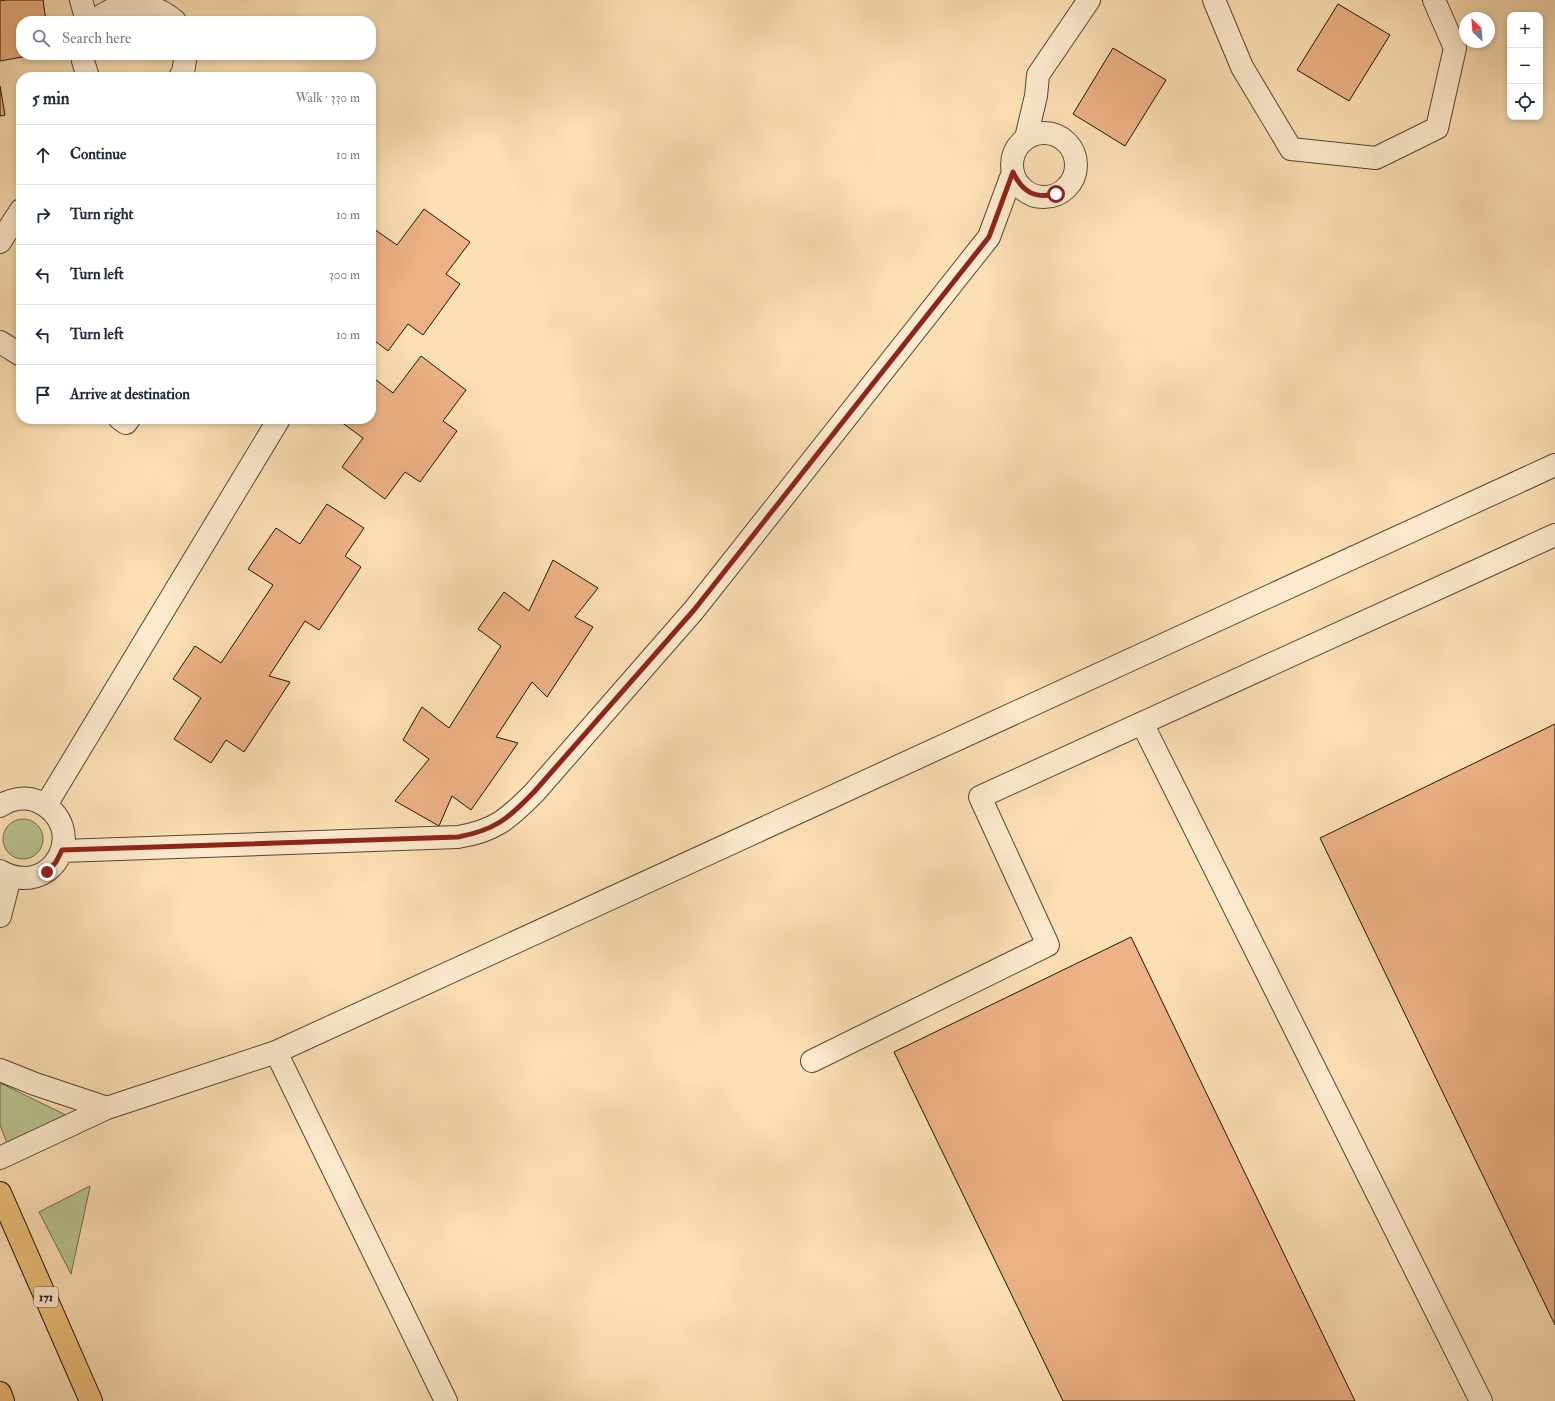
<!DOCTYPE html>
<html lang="en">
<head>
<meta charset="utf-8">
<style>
	:root { --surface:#fff; --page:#f2f2f3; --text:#1f2937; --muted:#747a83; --line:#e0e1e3 }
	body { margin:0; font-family:"IM FELL Double Pica",serif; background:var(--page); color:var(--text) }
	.controls { position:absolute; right:12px; top:12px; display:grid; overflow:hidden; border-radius:8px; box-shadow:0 2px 6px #0003 }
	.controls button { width:36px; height:36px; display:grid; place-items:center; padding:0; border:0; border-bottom:1px solid var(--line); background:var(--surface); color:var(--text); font:20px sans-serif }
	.compass { position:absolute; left:1459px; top:12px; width:36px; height:36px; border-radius:50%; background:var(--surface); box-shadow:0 2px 6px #0003; rotate:334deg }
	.stop { position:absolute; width:12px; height:12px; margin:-9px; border:3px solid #8f2418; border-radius:50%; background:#fff }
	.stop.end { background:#8f2418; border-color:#fff; box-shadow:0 1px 4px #0008 }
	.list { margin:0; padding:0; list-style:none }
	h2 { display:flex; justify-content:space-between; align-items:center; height:52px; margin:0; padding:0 16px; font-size:17px }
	h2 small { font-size:13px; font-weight:400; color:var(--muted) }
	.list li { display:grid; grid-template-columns:26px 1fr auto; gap:12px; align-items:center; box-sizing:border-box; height:60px; padding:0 16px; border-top:1px solid var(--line) }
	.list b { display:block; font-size:15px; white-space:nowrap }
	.list em { font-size:13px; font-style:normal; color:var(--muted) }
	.icon { flex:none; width:22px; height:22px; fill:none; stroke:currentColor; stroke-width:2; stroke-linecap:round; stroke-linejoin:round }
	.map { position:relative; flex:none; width:1555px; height:1401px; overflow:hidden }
	.search { position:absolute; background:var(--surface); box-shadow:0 2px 6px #0003; left:16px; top:16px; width:360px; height:44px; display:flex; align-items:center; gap:10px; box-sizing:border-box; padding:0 14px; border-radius:16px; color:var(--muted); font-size:15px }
	.panel { position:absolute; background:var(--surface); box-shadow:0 2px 6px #0003; left:16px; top:72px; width:360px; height:352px; border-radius:16px }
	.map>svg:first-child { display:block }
	.green { fill:#b8c391; stroke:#6c6c4d }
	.building { fill:#ecb184; stroke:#1f1409 }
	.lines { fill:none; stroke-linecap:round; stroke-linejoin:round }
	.minor-casing { stroke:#564734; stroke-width:24 }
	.major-casing { stroke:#1f1409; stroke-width:24 }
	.minor { stroke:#fdeace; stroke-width:22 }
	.major { stroke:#eec07a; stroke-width:22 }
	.route { stroke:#8f2418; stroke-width:5 }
	.labels { text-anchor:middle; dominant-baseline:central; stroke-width:3; stroke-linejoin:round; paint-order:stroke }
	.shield { fill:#fdeace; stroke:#625444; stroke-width:1 }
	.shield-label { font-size:12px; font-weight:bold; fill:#1f1409 }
</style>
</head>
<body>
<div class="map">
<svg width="1555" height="1401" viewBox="0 0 1555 1401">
	<rect width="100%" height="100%" fill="#fcdfb3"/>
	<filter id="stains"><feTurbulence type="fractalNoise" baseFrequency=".005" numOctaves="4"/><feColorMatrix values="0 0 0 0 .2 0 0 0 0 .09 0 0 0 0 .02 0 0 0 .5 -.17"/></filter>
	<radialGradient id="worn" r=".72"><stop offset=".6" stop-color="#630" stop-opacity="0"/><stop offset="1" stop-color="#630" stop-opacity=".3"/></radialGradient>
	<!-- green -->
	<path class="green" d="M3 839a20 20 0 1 1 40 0a20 20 0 1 1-40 0Z
		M0,1083L70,1117L8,1146L0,1125Z
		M90,1186V1187L71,1274L39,1212Z"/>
	<!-- building -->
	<path class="building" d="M6,0H43L46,21H21V55H33L0,61V1Z
		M1338,4L1390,35L1349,101L1297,70Z
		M1113,48L1166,80L1125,146L1073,114Z
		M0,86L5,115L0,116Z
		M424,209L470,242L446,274L460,284L423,335L408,324L388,351L371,338V227L397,245Z
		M421,356L466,390L443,421L457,431L420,482L405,472L385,499L342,467L363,438L337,419H371V376L393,393Z
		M327,504L364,528L345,556L361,567L319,630L305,621L269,676L290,682L244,752L226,740L211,763L174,739L201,698L173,679L195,646L221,663L273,585L248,569L276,528L300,544Z
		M553,560L598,588L575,617L593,627L547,697L532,682L496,737L518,743L471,810L452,796L439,826L395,801L429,759L403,740L422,707L449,728L501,646L478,629L504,592L529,611Z
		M1555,724V1325L1320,838Z
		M1131,937L1355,1401H1063L894,1052Z"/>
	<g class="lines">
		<!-- minor casing -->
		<g class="minor-casing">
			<path id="minor" d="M81,0L87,21
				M1214,0L1242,67L1291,149L1376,158L1437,128L1455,48L1434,0
				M95,21C118,0 151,0 175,21
				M83,55V61L88,77
				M180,77L183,72L186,55
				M1012 165a32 32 0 1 1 64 0a32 32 0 1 1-64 0Z
				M1026,138L1036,96L1038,75L1089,0
				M0,242L21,210
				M0,342L21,355
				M120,419L126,423L129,419
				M1142,723L1481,1401
				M46,805L279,419
				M0,806C10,799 25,796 37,801C92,826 53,901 0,871
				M62,851L458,837C495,831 508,819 534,793L694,610L989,237L1013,172
				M0,916L10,877
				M276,1052L446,1401
				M812,1061L1048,945L980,797L1555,535
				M0,1070L35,1084L107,1108
				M0,1158L107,1108L276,1052L1555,465"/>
		</g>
		<!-- major casing -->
		<g class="major-casing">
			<path id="major" d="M0,1193L91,1401
				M0,1393L3,1401"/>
		</g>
		<!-- minor -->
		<use href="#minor" class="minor"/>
		<!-- major -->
		<use href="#major" class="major"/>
	</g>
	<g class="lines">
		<!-- route -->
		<path class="route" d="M47,872L56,862L62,850L458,837C495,830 508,819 534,792L694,610L989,237L1013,172C1022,192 1035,199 1056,194"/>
	</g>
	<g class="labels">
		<!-- shield labels -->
		<rect class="shield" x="34" y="1287" width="24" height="20" rx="3"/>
		<g class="shield-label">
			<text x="46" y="1297">171</text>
		</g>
	</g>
	<rect width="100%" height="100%" filter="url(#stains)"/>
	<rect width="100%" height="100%" fill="url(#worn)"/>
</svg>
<div class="controls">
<button>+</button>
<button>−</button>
<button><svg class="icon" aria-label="locate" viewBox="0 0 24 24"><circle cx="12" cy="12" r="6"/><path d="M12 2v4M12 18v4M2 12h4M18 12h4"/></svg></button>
</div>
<svg class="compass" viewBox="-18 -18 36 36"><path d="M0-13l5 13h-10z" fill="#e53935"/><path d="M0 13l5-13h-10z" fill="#747a83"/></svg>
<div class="stop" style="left:1056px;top:194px"></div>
<div class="stop end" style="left:47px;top:872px"></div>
<div class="search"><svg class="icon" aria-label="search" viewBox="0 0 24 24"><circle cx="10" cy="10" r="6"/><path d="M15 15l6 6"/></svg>Search here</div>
<section class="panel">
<h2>5 min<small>Walk · 330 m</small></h2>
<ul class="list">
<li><svg class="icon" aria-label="ahead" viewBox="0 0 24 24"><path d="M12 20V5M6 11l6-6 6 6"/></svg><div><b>Continue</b></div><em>10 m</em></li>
<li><svg class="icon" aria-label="right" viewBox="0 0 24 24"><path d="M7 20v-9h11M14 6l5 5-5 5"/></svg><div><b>Turn right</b></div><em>10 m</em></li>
<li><svg class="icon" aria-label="left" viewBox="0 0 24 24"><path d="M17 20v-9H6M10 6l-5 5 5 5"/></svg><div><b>Turn left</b></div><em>300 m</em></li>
<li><svg class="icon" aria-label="left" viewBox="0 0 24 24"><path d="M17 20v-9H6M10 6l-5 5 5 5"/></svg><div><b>Turn left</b></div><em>10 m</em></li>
<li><svg class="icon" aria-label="arrive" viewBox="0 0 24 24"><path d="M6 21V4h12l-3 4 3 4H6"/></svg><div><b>Arrive at destination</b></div></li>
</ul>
</section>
</div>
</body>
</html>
